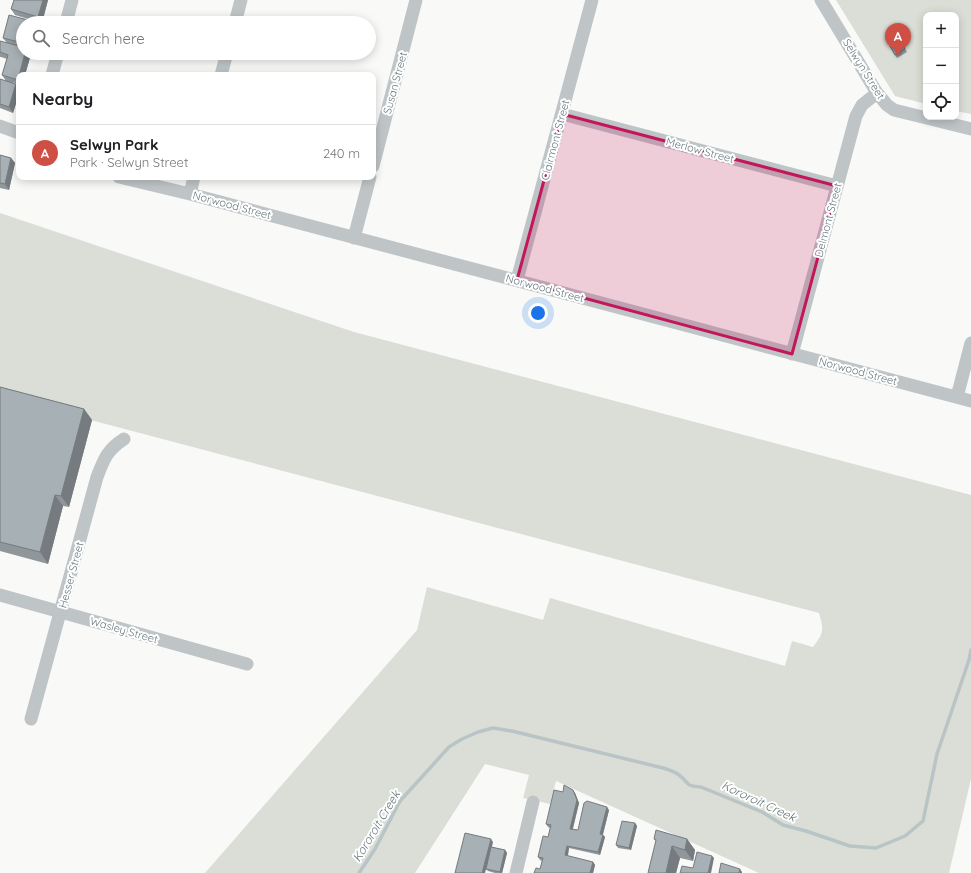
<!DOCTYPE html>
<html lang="en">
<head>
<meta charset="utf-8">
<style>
	:root { --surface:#fff; --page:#f6f6f6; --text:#202124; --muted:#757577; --line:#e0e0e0; --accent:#ce4f43 }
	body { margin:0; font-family:Quicksand,sans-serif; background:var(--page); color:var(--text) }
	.controls { position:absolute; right:12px; top:12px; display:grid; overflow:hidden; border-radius:8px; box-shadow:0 2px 10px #0003 }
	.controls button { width:36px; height:36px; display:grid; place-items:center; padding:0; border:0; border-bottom:1px solid var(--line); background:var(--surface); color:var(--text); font:20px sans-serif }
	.you { position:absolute; left:538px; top:313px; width:14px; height:14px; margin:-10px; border:3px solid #fff; border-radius:50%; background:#1a73e8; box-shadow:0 0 0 6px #1a73e833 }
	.badge { display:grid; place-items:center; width:26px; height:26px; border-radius:50%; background:var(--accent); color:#fff; font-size:13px; font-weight:700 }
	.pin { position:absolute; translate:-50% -33px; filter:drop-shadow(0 1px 2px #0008) }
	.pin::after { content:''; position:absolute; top:21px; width:14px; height:12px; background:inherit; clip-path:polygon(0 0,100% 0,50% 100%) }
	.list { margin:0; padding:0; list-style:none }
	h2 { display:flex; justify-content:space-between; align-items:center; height:52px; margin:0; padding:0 16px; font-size:17px }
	h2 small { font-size:13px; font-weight:400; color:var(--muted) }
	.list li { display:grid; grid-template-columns:26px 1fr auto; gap:12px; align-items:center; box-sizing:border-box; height:56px; padding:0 16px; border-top:1px solid var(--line) }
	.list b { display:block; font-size:15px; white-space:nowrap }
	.list p { margin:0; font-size:13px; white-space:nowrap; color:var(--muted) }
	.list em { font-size:13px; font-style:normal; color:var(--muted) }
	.icon { flex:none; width:22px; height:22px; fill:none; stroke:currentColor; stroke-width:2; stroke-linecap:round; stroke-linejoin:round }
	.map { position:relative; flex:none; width:971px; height:873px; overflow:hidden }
	.search { position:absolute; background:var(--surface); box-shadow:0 2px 10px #0003; left:16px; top:16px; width:360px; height:44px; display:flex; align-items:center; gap:10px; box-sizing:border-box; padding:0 14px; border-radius:22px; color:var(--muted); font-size:15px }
	.panel { position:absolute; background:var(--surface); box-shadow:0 2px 10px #0003; left:16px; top:72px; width:360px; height:108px; border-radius:8px }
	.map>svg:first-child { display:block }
	.green { fill:#dbded7 }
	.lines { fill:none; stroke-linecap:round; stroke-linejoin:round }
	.stream { stroke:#b8c4c6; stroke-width:3.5 }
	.street { stroke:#bfc5c7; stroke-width:13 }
	.wall { fill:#90979b }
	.shaded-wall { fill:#757b7e }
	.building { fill:#a7b0b4; stroke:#757b7e }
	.marked { fill:#c2185b; fill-opacity:0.2; stroke:#c2185b; stroke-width:3; stroke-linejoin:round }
	.labels { text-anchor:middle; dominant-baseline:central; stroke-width:4; stroke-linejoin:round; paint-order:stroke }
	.street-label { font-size:11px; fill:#67797f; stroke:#fff }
	.water-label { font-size:12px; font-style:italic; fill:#637678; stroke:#fff }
</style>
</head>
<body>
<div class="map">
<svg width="971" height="873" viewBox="0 0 971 873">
	<rect width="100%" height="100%" fill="#f9f9f8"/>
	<!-- green -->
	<path class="green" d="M836,0H971V114L956,111V15H926V104L895,96Z
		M0,213L354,332L971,495V779L949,873H759L556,781L550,804L523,798L529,775L485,764L415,873H205L417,630L427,587L543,620L550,598L785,666L792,641L813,647C824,633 824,630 819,613L0,396Z"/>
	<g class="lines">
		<!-- stream -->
		<path class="stream" d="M359,873L375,849L400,801L449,747L462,739L478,732L493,728L512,731L663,768C669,770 674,771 679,775C690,783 684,786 701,787L762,812L783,825L806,831L850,846L876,848L905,836L923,821L937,754L969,660L971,650"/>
		<!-- street -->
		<path class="street" d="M821,0L877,93L887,105L894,110L971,129
			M66,23L72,0
			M235,23L241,0
			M52,75L58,53
			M221,75L227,53
			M562,114L837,186
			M0,126L19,133
			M373,166L416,0
			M119,177L190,194L971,401
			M190,194L194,177
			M354,238L370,177
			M517,280L592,0
			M792,354L856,116L862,105L877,93
			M957,397L971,343
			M0,595L247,664
			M31,719L97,477C104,459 107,450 124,439
			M516,873L533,802"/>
	</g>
	<!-- wall -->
	<path class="wall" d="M14,0H48L42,23L15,15L11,9Z
		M23,23V53H30L31,54L25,75H19V84L12,82L19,88V94L13,113L0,108V79L6,81L2,75L7,59L1,57H0V41L7,43L3,38Z
		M900,39L907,52L897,58L895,55Z
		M0,155L11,158L15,163L9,190L0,188Z
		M0,387L84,409L92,420L69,507L63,506L48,564L0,551Z
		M563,792L575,793L579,803L573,829L578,830L609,810L603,835L605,837L600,855L569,848L568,856L593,862L595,865L593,873H534L540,869L542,861L540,860L538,857L548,837L550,828L548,827L546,824Z
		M635,823L637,826L631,850L618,848L616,845Z
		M654,839H687L695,850L693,861L680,858L676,873H648L656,841Z
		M493,842L492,847L505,850L507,853L502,873H495L488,871L486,869L487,864Z"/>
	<!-- shaded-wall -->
	<path class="shaded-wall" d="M43,0H48L42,23L38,17Z
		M25,53H30L31,54L25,75H19Z
		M16,84L19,88V94L13,113L9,107Z
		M11,158L15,163L9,190L5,184Z
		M84,409L92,420L69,507L61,496Z
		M55,495L63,506L48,564L40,552Z
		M573,790L575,793L579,803L572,831L570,829Z
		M607,807L609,810L602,837L600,834Z
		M635,823L637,826L631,850L629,848Z
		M603,835L605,837L600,855L598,852Z
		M491,839L493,842L485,873H482Z
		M687,839L695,850L693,861L685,850Z
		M567,846L569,848L567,858L565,855Z
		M672,846L680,858L676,873H666Z
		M505,850L507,853L502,873H501L500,872Z
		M712,856L714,858L711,873H708Z
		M593,862L595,865L593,873H590Z
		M740,869L742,872V873H739Z"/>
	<!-- building -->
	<path class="building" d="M14,0H43L38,17L11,9Z
		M9,15L32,21L31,23H23V43L3,38Z
		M900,39L905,49L895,55L890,46Z
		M0,41L23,47V53H25L18,80L2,75L8,55L0,52Z
		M0,79L16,84L9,107L0,104Z
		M0,155L11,158L5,184L0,183Z
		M0,387L84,409L61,496L55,495L40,552L0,542Z
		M564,785L573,790L577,800L570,829L578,830L584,803L587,801L607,807L600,834L603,835L598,852L567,846L565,855L593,862L590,873H534L536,868L540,869L543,858L538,857L543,836L548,837L551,825L546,824L554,790L563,792Z
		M622,821L635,823L629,848L616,845Z
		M656,830L687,839L685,850L672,846L666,873H648L656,840L654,839Z
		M465,833L491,839L482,873H455Z
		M491,847L505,850L500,872L486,869Z
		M697,852L712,856L708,873H680L682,866L693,868Z
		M721,863L740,869L739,873H719Z"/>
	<!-- marked area -->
	<path class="marked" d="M562,114L837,186L792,354L517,280Z"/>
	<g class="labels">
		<!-- street labels -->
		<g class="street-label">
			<text transform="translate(864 69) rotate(58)">Selwyn Street</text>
			<text transform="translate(395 83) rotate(-75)">Susan Street</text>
			<text transform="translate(555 140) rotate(-75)">Clairmont Street</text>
			<text transform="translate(700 150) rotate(15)">Merlow Street</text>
			<text transform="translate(232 205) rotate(15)">Norwood Street</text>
			<text transform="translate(828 220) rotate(-75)">Delmont Street</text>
			<text transform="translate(545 288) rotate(15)">Norwood Street</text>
			<text transform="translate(858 371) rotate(15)">Norwood Street</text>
			<text transform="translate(71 575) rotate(-75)">Hesser Street</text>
			<text transform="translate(124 630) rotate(16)">Wasley Street</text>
		</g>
		<!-- water labels -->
		<g class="water-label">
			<text transform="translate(759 801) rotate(25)">Kororoit Creek</text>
			<text transform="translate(376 826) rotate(-59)">Kororoit Creek</text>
		</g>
	</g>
</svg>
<div class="controls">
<button>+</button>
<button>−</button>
<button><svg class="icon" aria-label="locate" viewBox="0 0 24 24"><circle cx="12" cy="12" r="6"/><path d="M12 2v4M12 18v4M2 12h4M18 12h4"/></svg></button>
</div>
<div class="you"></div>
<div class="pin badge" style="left:898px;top:56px">A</div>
<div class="search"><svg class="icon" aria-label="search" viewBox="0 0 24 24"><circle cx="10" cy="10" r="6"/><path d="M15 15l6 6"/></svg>Search here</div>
<section class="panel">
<h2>Nearby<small></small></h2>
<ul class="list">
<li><span class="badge">A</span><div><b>Selwyn Park</b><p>Park · Selwyn Street</p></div><em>240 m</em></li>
</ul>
</section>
</div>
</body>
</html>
